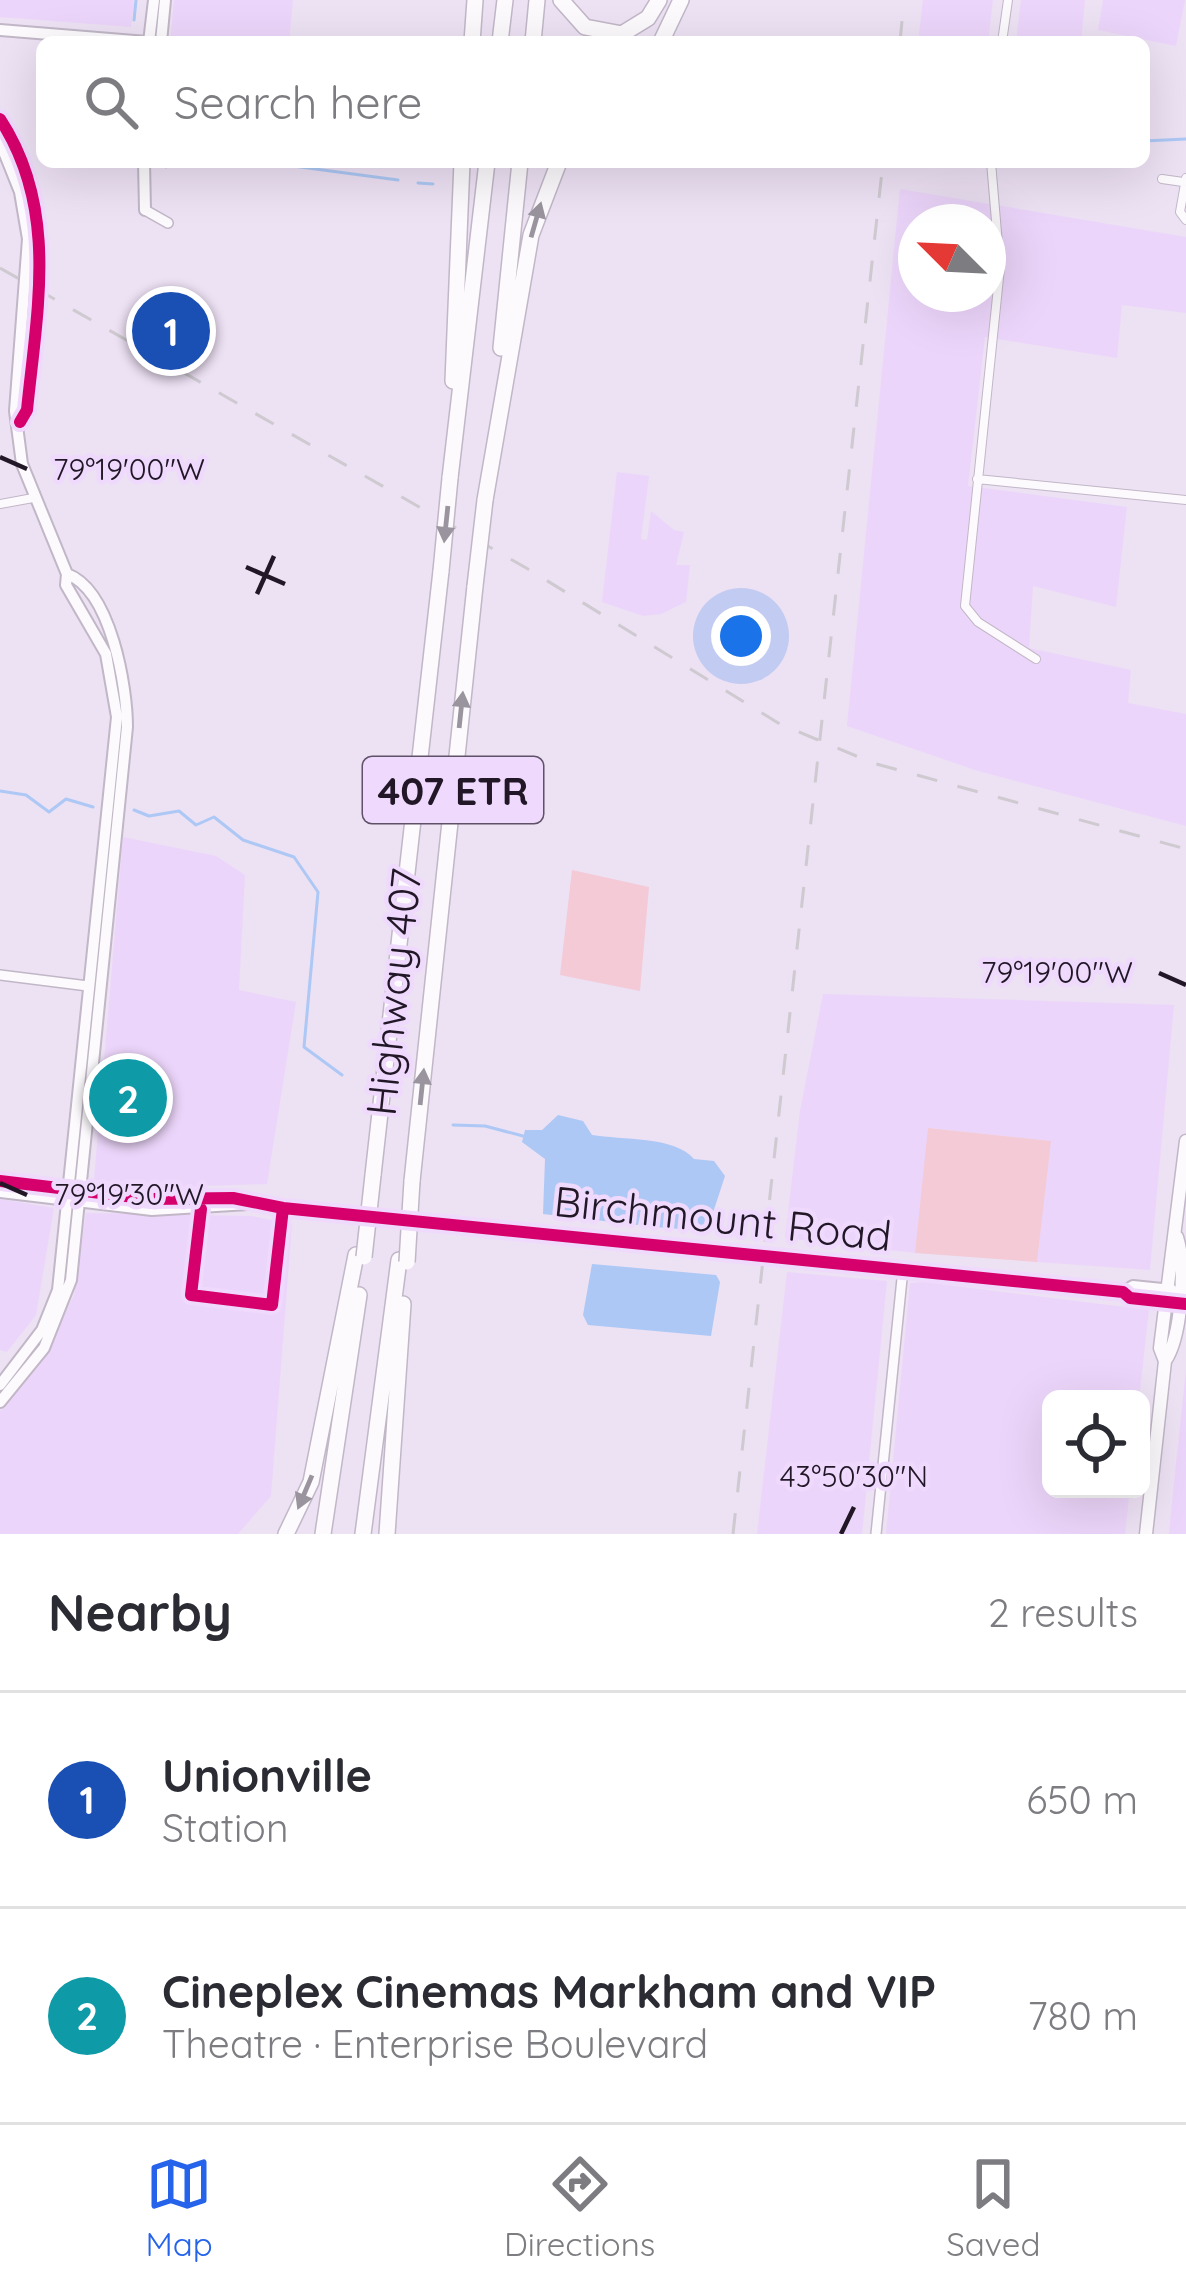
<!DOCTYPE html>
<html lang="en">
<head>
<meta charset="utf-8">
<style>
	:root { --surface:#fff; --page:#f2f2f3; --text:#2b2b33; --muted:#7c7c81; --line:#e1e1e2; --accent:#2563eb }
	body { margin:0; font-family:Quicksand,sans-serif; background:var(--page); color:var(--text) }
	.controls { position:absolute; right:36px; bottom:36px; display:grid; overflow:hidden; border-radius:18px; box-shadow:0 12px 48px #0002 }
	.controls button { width:108px; height:108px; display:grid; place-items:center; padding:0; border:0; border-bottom:3px solid var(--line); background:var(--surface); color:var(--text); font:60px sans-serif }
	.compass { position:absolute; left:898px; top:204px; width:108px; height:108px; border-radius:50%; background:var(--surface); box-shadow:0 12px 48px #0002; rotate:294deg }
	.you { position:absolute; left:741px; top:636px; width:42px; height:42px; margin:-30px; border:9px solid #fff; border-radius:50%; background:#1a73e8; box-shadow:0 0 0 18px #1a73e833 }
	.badge { display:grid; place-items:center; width:78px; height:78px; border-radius:50%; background:var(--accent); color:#fff; font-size:39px; font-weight:700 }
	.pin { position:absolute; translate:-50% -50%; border:6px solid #fff; box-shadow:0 3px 12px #0006 }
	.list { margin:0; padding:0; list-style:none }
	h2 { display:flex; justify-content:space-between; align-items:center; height:156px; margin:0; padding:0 48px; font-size:51px }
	h2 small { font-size:39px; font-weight:400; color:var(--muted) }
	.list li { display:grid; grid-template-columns:78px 1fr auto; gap:36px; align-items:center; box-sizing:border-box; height:216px; padding:0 48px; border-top:3px solid var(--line) }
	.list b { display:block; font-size:45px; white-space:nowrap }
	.list p { margin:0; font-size:39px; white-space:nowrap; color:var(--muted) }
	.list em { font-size:39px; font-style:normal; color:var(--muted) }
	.icon { flex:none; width:66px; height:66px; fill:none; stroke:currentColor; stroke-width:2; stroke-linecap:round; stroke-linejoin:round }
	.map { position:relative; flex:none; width:1186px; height:1534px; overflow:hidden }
	.search { position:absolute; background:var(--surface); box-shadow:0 12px 48px #0002; left:36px; right:36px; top:36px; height:132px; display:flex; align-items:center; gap:30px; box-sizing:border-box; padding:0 42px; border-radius:18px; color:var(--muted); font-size:45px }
	.sheet { height:588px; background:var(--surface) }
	nav { display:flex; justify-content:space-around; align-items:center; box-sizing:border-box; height:168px; border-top:3px solid var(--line); background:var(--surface); font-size:33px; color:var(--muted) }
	nav a { display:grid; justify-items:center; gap:6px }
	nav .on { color:var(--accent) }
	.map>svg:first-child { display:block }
	.built { fill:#ecd5fa; fill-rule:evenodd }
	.green { fill:#f3cad6 }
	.water { fill:#adc8f5 }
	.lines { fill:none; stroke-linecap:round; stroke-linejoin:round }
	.stream { stroke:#adc8f5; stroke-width:3 }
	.minor-casing { stroke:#c1b7c7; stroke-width:10 }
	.tertiary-casing { stroke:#c1b7c7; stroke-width:12 }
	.secondary-casing { stroke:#c1b7c7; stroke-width:14 }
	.primary-casing { stroke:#c1b7c7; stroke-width:15 }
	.motorway-casing { stroke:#c1b7c7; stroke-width:18 }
	.minor { stroke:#fcfafd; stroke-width:8 }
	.tertiary { stroke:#fcfafd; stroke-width:9 }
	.secondary { stroke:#fcfafd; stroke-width:10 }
	.primary { stroke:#fcfafd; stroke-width:12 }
	.motorway { stroke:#fcfafd; stroke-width:15 }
	.rail { stroke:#cecad0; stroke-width:3; stroke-dasharray:21 21; stroke-linecap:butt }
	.motorway-bridge-casing { stroke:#c1b7c7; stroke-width:18; stroke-linecap:butt }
	.motorway-bridge { stroke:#fcfafd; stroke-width:15 }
	.cycleway-casing { stroke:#efd9fc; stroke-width:20 }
	.cycleway { stroke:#d6006c; stroke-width:12 }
	.oneway { fill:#99949d }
	.ticks { fill:none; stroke:#211727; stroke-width:4.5 }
	.labels { text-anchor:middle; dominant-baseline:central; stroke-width:9; stroke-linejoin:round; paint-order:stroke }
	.shield { fill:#efd9fc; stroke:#5f5167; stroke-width:3 }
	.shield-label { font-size:39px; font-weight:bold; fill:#211727 }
	.street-label { font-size:42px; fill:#211727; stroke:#efd9fc }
	.ticks-label { font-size:30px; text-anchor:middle; fill:#211727; stroke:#efd9fc; stroke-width:9; stroke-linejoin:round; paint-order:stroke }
</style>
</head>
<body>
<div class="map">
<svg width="1186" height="1534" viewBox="0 0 1186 1534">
	<rect width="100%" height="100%" fill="#ede1f4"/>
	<!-- built -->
	<path class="built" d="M0,0H134L131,27L0,17Z
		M174,0H293L289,42H170Z
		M923,0H993L988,42H918Z
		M1021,0H1085L1081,42H1016Z
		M1103,0H1185L1176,46L1098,30Z
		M900,189L1186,237V313L1122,305L1117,358L985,337L968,486L1127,507L1116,607L1033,586L1029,648L1131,670L1128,703L1186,714V826L978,771L847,726ZM916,222H988V294H916Z
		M617,472L649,476L641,539L647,540L651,511L674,530L684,532L676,565H690L686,602L661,614L643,616L602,602Z
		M123,837L216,856L245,875L239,990L296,1002L267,1184L176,1187L94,1180Z
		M823,994L1174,1005L1150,1270L1037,1262L1050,1141L929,1128L915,1253L785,1238L800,1111Z
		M0,1199L54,1208L36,1315L7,1352L0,1350Z
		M86,1213L251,1216L292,1224L271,1496L238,1534H0V1411L43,1359L74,1295Z
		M787,1272L887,1281L862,1534H757Z
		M923,1282L1149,1310L1139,1399H1051V1489H1130L1125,1534H886L910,1283Z
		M1186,1370V1534H1169L1175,1473Z"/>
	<!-- green -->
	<path class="green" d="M572,870L649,887L640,991L560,975Z
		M928,1128L1051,1141L1037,1262L915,1253Z"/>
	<!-- water -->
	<path class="water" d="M558,1115L583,1121L592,1135C621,1140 675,1136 694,1159L714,1161L725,1176L707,1231L655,1227L650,1214L641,1211L638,1225L543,1214L545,1159L522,1142L525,1130H542Z
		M592,1264L716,1275L720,1282L711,1336L588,1325L583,1315Z"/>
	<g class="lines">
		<!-- stream -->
		<path class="stream" d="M134,20L136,0
			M1144,141L1186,139
			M263,162L398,180
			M872,162L876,165
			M121,163V162
			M166,167L176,162
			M418,183L433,184
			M0,791L26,795L49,812L66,799L93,807
			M134,810L149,816L179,811L196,825L214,817L243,840L294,857L318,892L304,1047L342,1075
			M453,1125L485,1126L523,1136"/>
		<!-- minor casing -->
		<g class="minor-casing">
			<path id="minor" d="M1002,42L1008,0
				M991,162L1000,268L965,606L978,622L1036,659
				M1186,178L1180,212L1186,220
				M1162,179L1183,182
				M977,479L1186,500
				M0,504L33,498
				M191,1295L204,1297"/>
		</g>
		<!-- tertiary casing -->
		<g class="tertiary-casing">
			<path id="tertiary" d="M145,210L168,223
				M0,975L88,986
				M876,1534L903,1269"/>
		</g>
		<!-- secondary casing -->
		<g class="secondary-casing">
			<path id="secondary" d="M0,30L147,42
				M149,42L154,0
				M161,42L165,0
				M0,119C59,209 37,310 27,410L20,422
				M0,142L20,192L28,239L15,411L22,464L67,574L66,585L106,654L117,717L58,1290L42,1330L0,1385
				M144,162L145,210
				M0,1181L151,1199L233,1198L283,1208L1123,1292L1130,1298L1186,1304
				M0,1192L152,1210L248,1204
				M1123,1292L1133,1286L1172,1290
				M0,1402L44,1348L71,1280L127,727C127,687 111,590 67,574"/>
		</g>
		<!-- primary casing -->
		<g class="primary-casing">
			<path id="primary" d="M1165,1361C1182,1336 1186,1265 1177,1237
				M1146,1534L1165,1361L1160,1348L1186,1141"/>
		</g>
		<!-- motorway casing -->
		<g class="motorway-casing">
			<path id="motorway" d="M561,0L585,27L622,34L648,18L659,0
				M472,42L475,0
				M500,42L505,0
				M533,42L537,0
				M661,42L681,0
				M501,348L520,162
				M453,381L462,162
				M450,478L487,162
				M485,500L531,235L559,162
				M373,1175L441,571
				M412,1181L475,586
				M286,1534L311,1482L356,1255
				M323,1534L359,1295
				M363,1534L399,1260
				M387,1534L403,1304"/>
		</g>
		<!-- minor -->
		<use href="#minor" class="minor"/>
		<!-- tertiary -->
		<use href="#tertiary" class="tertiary"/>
		<!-- secondary -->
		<use href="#secondary" class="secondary"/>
		<!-- primary -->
		<use href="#primary" class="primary"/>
		<!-- motorway -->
		<use href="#motorway" class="motorway"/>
		<!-- rail -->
		<path class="rail" d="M900,42L904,0
			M0,268L528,569L780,724L873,763L1186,849
			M733,1534L883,162"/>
		<!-- motorway-bridge casing -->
		<g class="motorway-bridge-casing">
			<path id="motorway-bridge" d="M441,571L450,478
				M475,586L485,500
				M364,1257L373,1175
				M407,1262L412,1181"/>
		</g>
		<!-- motorway-bridge -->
		<use href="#motorway-bridge" class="motorway-bridge"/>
		<!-- cycleway casing -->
		<g class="cycleway-casing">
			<path id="cycleway" d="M0,119C59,209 37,310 27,410L20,422
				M0,1181L151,1199L233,1198L283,1208L1123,1292L1130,1298L1186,1304
				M201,1209L191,1295L272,1305L283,1208"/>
		</g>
		<!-- cycleway -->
		<use href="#cycleway" class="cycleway"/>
	</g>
	<!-- one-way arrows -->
	<defs><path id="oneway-solid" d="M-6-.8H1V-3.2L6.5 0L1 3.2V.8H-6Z" transform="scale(3)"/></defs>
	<g class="oneway">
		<use href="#oneway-solid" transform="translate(536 220) rotate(-74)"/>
		<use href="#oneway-solid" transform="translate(446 524) rotate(96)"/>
		<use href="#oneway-solid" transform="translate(461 710) rotate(-84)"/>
		<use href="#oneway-solid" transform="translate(422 1087) rotate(-84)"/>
		<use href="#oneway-solid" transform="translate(305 1492) rotate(113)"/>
	</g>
	<!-- ticks -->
	<path class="ticks" d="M0,457L27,469M246,567L285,584M257,594L274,556M1159,973L1186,985M0,1183L27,1195M841,1534L854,1507"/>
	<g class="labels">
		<!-- shield labels -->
		<rect class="shield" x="363" y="757" width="180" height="66" rx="9"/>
		<g class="shield-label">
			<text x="453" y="790">407 ETR</text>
		</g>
		<!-- street labels -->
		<g class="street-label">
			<text transform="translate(393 992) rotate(-84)">Highway 407</text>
			<text transform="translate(723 1218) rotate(6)">Birchmount Road</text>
		</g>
	</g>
	<g class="ticks-label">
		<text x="129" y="480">79°19'00"W</text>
		<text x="1057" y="983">79°19'00"W</text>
		<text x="129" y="1205">79°19'30"W</text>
		<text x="854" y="1487">43°50'30"N</text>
	</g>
</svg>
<div class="controls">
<button><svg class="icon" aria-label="locate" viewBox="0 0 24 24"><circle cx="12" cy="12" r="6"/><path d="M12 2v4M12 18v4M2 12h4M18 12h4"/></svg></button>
</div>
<svg class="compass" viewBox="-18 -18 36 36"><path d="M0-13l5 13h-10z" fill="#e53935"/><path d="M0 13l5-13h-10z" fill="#7c7c81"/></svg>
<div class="you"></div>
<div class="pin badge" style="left:171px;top:331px;background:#1a4fb4">1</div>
<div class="pin badge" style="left:128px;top:1098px;background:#0f9aa8">2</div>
<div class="search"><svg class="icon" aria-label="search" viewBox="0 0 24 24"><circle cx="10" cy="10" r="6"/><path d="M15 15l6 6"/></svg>Search here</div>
</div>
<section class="sheet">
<h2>Nearby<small>2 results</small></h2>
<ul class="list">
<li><span class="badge" style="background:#1a4fb4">1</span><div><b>Unionville</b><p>Station</p></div><em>650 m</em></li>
<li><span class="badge" style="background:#0f9aa8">2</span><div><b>Cineplex Cinemas Markham and VIP</b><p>Theatre · Enterprise Boulevard</p></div><em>780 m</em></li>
</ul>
</section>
<nav>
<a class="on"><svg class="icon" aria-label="map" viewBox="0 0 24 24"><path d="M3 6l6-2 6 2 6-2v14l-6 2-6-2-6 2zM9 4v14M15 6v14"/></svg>Map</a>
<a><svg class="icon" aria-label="directions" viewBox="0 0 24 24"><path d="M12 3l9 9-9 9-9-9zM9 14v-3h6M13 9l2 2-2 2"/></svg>Directions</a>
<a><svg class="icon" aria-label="saved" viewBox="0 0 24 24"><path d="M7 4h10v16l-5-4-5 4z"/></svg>Saved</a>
</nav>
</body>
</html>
